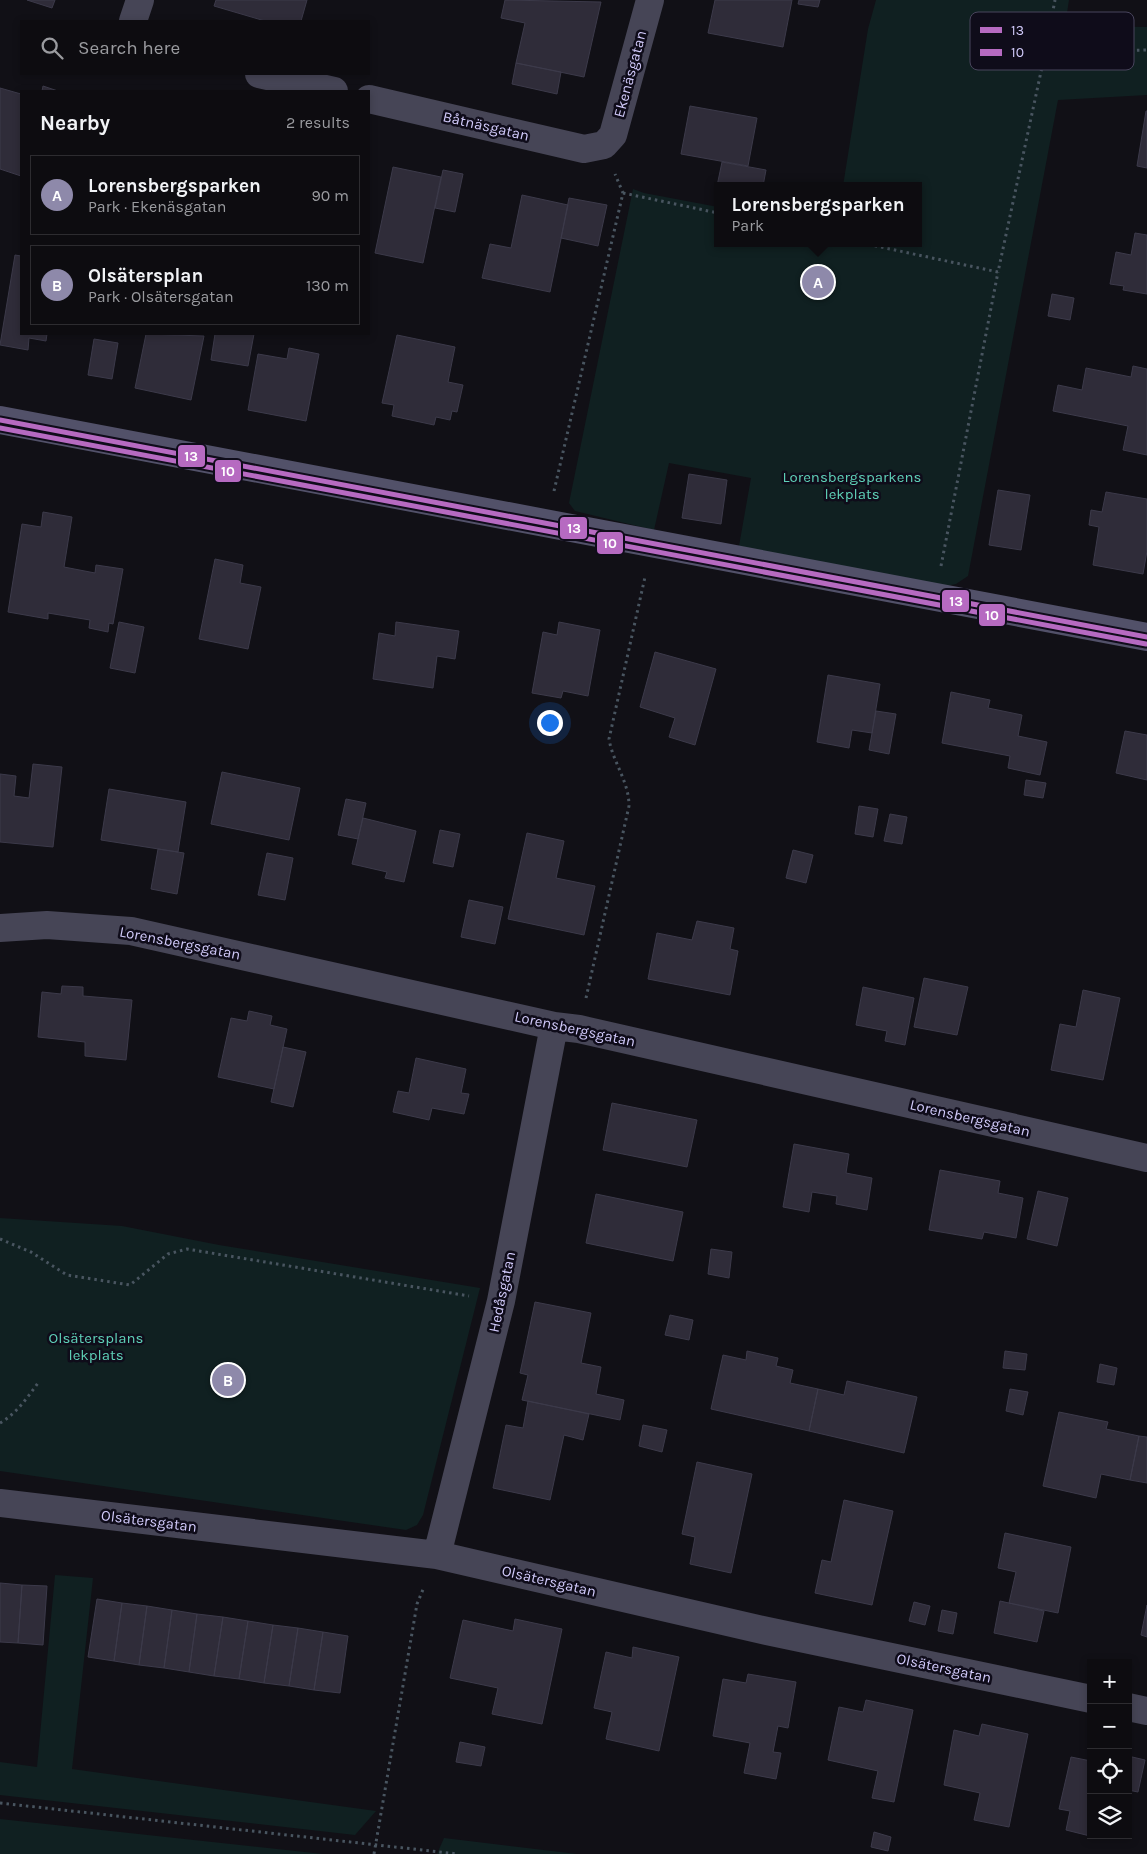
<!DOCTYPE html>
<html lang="en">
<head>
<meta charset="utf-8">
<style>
	:root { --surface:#0d0c10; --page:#161519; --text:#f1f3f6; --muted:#9a9b9f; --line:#2d2c30; --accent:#8e89aa }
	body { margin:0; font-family:Karla,sans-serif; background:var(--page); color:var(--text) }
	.controls { position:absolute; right:15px; bottom:15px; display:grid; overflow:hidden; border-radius:0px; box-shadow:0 2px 8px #0003 }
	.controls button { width:45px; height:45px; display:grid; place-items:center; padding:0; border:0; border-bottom:1px solid var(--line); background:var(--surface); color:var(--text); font:25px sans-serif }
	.you { position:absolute; left:549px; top:722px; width:18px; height:18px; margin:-12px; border:4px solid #fff; border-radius:50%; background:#1a73e8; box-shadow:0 0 0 8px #1a73e833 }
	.badge { display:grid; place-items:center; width:32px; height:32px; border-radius:50%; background:var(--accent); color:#fff; font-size:16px; font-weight:700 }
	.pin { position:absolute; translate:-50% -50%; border:2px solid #fff; box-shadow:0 1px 5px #0006 }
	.popup { position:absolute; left:714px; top:182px; width:208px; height:65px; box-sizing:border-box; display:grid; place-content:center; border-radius:0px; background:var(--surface); filter:drop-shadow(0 1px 4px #0005); font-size:16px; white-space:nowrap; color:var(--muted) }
	.popup b { font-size:19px; color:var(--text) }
	.popup::after { content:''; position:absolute; left:50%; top:100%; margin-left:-10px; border:10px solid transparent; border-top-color:var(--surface) }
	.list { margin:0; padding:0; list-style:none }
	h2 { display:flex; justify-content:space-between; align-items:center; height:65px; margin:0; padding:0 20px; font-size:21px }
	h2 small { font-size:16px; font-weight:400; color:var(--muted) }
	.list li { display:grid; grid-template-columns:32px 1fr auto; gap:15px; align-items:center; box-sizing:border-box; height:80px; margin:0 10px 10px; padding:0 10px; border:1px solid var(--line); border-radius:0px }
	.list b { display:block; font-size:19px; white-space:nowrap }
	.list p { margin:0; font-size:16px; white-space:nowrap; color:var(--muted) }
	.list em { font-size:16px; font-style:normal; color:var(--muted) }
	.icon { flex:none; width:28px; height:28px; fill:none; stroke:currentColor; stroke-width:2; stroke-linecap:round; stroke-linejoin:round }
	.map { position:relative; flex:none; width:1147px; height:1854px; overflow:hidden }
	.search { position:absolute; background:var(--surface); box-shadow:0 2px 8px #0003; left:20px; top:20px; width:350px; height:55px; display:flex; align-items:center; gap:12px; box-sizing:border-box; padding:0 18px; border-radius:0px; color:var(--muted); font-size:19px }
	.panel { position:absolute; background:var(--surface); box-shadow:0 2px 8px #0003; left:20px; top:90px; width:350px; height:245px; border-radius:0px }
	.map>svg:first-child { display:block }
	.green { fill:#102021 }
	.building { fill:#2f2c39; stroke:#3c3a4a }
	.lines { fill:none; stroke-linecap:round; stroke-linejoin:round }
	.path { stroke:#495560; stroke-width:3; stroke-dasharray:2.5 4; stroke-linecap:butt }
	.street { stroke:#464556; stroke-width:28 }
	.secondary { stroke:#525169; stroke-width:28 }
	.bus-1-casing { stroke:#0f0c1a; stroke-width:9 }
	.bus-2-casing { stroke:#0f0c1a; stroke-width:9 }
	.bus-1 { stroke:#b66ac1; stroke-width:5 }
	.bus-2 { stroke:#b66ac1; stroke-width:5 }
	.labels { text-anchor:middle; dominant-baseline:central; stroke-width:5; stroke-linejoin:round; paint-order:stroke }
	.street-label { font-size:15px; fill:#d1cafa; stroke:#0f0c1a }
	.park-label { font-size:15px; fill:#5fd1b8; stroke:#0f0c1a }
	.key { fill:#0f0c1a; stroke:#49455d; stroke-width:1 }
	.key-label { font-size:14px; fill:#d1cafa }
	.line-badge { stroke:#0f0c1a; stroke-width:2 }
	.badge-label { font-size:14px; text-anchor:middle; font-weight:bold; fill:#fff }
</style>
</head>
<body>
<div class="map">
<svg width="1147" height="1854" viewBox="0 0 1147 1854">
	<rect width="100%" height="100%" fill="#111016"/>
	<!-- green -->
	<path class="green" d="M876,0H1069L1066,19L1072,26L1147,27V95L1058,100L968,576L956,584L931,589L739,546L751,478L669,463L654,530L575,511L569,503L633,189L644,193L718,207V243H918V186H843L868,29Z
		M0,1218L122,1226L219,1245L480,1288L423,1515L417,1525L406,1530L0,1471Z
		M55,1575L93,1578L72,1769L376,1811L355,1835L0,1795V1762L37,1767Z
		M0,1819L323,1854H0Z
		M444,1838L577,1854H437Z"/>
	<!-- building -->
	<path class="building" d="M27,0H55L52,8Z
		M216,0H307L301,21H265L214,6Z
		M505,0L601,2L584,77L516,63L525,23L501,18Z
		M715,0H792L783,47L708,33Z
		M799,0H820L818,7L798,4Z
		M516,63L561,72L557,94L512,84Z
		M43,86L58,91H42Z
		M0,88L21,94V176L0,169Z
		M690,106L757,118L748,166L681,154Z
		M1146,111H1147V168L1137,166Z
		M722,162L766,170L763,186H717Z
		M393,167L441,177L423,263L375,253Z
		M443,170L463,174L455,212L435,208Z
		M522,195L568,205L550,292L482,278L490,244L511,248Z
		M569,198L607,205L598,246L561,238Z
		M1135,233L1147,235V294L1123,290L1124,286L1110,284L1116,252L1131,255Z
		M15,255L21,256V334H47L46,341L29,338L28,350L0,345Z
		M1052,294L1074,298L1070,320L1048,316Z
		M146,334L204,336L191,400L135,388Z
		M215,334H254L248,366L211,360Z
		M397,335L455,347L448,382L463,385L457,412L452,411L450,420L436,417L434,425L392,416L394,405L382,403Z
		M94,339L118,343L112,379L88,375Z
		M289,348L319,354L306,421L248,410L258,354L287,359Z
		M1133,366L1147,369V455L1123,450L1128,426L1053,411L1058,385L1082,390L1086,368L1131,377Z
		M689,474L727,480L721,524L682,518Z
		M998,490L1030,495L1021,550L989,545Z
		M1106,492L1147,499V551L1143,574L1093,565L1099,527L1089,525L1091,510L1102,512Z
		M43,512L72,517L64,567L95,573L96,565L123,569L113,624L109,623L108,632L89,628L90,620L48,613V619L8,612L22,524L41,527Z
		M215,559L243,565L240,583L261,587L248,649L199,639Z
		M119,622L144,627L135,673L110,668Z
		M396,622L459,631L455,659L437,656L433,688L373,679L379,633L395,636Z
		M559,622L600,630L588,696L563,691L561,698L532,693L543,632L557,635Z
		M655,652L716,669L695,745L669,737L675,718L640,707Z
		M828,675L880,684L872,733L852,730L849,748L817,742Z
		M951,692L990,700L988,708L1022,715L1018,736L1047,742L1040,775L1008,768L1010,756L942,743Z
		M876,711L896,714L889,754L869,750Z
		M1125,731L1147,735V780L1116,773Z
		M33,764L62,767L53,847L0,842V774L16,776L14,796L29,798Z
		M222,772L300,788L289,840L211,824Z
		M1026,780L1046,783L1043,798L1024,795Z
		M109,789L186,802L178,852L101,840Z
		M346,799L366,803L358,839L338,835Z
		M859,806L878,809L873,837L855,834Z
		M890,814L907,817L902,844L884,841Z
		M363,818L416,831L404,882L385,878L387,872L352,864Z
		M440,830L460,834L453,867L433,863Z
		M527,833L564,841L556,878L595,886L584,935L508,919Z
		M158,849L184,853L177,894L151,889Z
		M793,850L813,855L806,883L786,878Z
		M267,853L293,858L285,900L258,895Z
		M469,900L503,907L495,944L461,937Z
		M697,921L734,928L730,949L738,951L730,995L648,979L657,933L692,940Z
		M924,978L968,987L957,1035L914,1027Z
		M62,986L83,987V996L132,1000L126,1060L85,1056V1042L38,1037L42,992L61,994Z
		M863,987L914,998L905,1045L885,1041L887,1031L856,1025Z
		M1083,990L1120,998L1103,1080L1051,1070L1060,1024L1076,1027Z
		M249,1011L272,1016L270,1025L287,1029L274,1089L218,1077L231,1018L247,1021Z
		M283,1047L306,1052L293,1107L271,1102Z
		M416,1058L466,1069L461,1093L469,1094L464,1114L432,1108L429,1120L393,1112L398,1091L409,1093Z
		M612,1103L697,1120L687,1167L603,1150Z
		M794,1144L849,1154L846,1173L872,1178L867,1210L836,1204L837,1196L812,1192L809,1212L783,1207Z
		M940,1170L1000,1181L998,1193L1023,1198L1016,1238L984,1232L982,1239L929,1230Z
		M1038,1191L1068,1198L1057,1246L1027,1239Z
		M596,1194L683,1212L673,1261L586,1243Z
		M711,1249L732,1252L729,1278L708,1274Z
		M535,1302L591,1313L581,1363L601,1367L596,1394L624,1400L620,1420L522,1400L528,1375L520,1373Z
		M670,1315L693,1320L689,1340L665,1335Z
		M747,1351L778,1358L776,1366L793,1370L790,1383L818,1389L809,1431L711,1409L723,1355L746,1360Z
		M1005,1351L1027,1354L1025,1370L1003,1368Z
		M1100,1364L1117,1368L1114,1385L1097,1382Z
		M847,1381L917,1397L904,1453L809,1431L818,1389L844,1395Z
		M1010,1389L1028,1392L1023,1415L1006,1411Z
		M528,1401L589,1414L583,1440L564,1435L550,1500L493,1488L506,1425L523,1428Z
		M1059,1412L1108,1422L1106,1429L1139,1436L1130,1480L1101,1474L1096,1498L1043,1486Z
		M643,1425L667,1430L662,1452L639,1446Z
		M1139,1436L1147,1437V1483L1130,1480Z
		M697,1462L752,1474L731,1573L690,1564L695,1537L682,1534Z
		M844,1500L893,1511L872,1605L815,1593L822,1560L831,1562Z
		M1005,1533L1071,1547L1058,1613L1009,1603L1016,1572L998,1568Z
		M0,1583L22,1585L18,1643L0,1642Z
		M22,1585L47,1586L43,1645L18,1643Z
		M97,1599L122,1603L114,1661L88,1657Z
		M1000,1601L1044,1611L1037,1642L994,1633Z
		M914,1602L930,1606L925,1625L909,1621Z
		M122,1603L147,1606L139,1665L114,1661Z
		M1147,1605V1637L1141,1635Z
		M147,1606L172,1610L164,1668L139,1665Z
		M172,1610L197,1614L189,1672L164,1668Z
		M942,1610L957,1613L953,1634L938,1631Z
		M197,1614L223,1617L214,1676L189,1672Z
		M223,1617L248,1621L239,1679L214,1676Z
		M515,1619L562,1629L542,1724L492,1714L498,1688L450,1678L463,1620L513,1631Z
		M248,1621L273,1625L264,1683L239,1679Z
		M273,1625L298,1628L289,1686L264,1683Z
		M298,1628L323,1632L314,1690L289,1686Z
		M323,1632L348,1636L340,1693L314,1690Z
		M633,1647L679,1657L659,1751L606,1739L612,1712L594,1708L606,1652L632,1658Z
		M748,1674L796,1682L788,1728L778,1726L773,1752L781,1753L776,1779L744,1773L750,1743L713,1736L723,1679L746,1683Z
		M866,1700L913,1710L894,1802L872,1798L878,1771L828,1760L839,1707L863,1712Z
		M982,1724L1028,1734L1009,1827L974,1820L980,1793L944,1785L954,1730L979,1736Z
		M460,1742L485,1747L481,1766L456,1762Z
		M1128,1756L1145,1760L1138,1792L1128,1790Z
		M1071,1757L1091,1761V1835H1094V1837L1066,1830L1070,1811L1059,1809Z
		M874,1832L891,1837L888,1851L871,1847Z"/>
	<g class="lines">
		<!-- path -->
		<path class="path" d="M1045,53L1055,0
			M623,193L718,213
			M862,243L998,272L1045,53L1147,50
			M554,491L623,193L615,174
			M941,566L998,272
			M586,998L629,806C629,781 613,763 609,739L645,577
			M0,1239L31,1252L67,1275L130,1285L168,1254L187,1249L469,1296
			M0,1423C16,1414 27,1398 38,1383
			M0,1803L458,1854
			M374,1854L417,1604L424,1587"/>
		<!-- street -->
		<path class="street" d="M133,21L140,0
			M259,74L334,91
			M369,99L584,149L604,145L613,135L650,0
			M0,928L47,925L131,931L554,1026L579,1029L1147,1158
			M0,1503L437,1555L767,1631L1091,1699
			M437,1555L501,1301L554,1026
			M1128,1707L1147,1711"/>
		<!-- secondary -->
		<path class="secondary" d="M0,420L1147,637"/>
		<!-- bus-1 casing -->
		<g class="bus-1-casing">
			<path id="bus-1" d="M0,420L1147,637"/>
		</g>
		<!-- bus-2 casing -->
		<g class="bus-2-casing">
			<path id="bus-2" d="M0,428L1146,644"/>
		</g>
		<!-- bus-1 -->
		<use href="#bus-1" class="bus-1"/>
		<!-- bus-2 -->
		<use href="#bus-2" class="bus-2"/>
	</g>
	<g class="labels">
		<!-- street labels -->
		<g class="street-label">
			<text transform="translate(630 74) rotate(-75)">Ekenäsgatan</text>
			<text transform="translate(486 126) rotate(13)">Båtnäsgatan</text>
			<text transform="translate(180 943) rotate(11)">Lorensbergsgatan</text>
			<text transform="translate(575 1029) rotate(12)">Lorensbergsgatan</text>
			<text transform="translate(970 1118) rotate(13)">Lorensbergsgatan</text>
			<text transform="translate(502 1292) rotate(-78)">Hedåsgatan</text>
			<text transform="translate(149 1521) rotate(7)">Olsätersgatan</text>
			<text transform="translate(549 1581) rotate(13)">Olsätersgatan</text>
			<text transform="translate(944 1668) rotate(12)">Olsätersgatan</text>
		</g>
		<!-- park labels -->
		<g class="park-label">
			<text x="852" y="477">Lorensbergsparkens<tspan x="852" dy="17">lekplats</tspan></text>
			<text x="96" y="1338">Olsätersplans<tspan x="96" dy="17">lekplats</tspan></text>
		</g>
	</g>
	<!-- legend -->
	<rect x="970" y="12" width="164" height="58" rx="8" class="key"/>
	<rect x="980" y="27" width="22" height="6" fill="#b66ac1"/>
	<rect x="980" y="49" width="22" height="7" fill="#b66ac1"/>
	<g class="key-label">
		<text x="1011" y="35">13</text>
		<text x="1011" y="57">10</text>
	</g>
	<g class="line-badge">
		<rect x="177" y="444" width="29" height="24" rx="5" fill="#b66ac1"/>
		<rect x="214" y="459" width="28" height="24" rx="5" fill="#b66ac1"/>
		<rect x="559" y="516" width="29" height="24" rx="5" fill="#b66ac1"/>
		<rect x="596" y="531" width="28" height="24" rx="5" fill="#b66ac1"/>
		<rect x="941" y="589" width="29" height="24" rx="5" fill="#b66ac1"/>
		<rect x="978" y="603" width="28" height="24" rx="5" fill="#b66ac1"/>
	</g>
	<g class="badge-label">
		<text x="191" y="461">13</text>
		<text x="228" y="476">10</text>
		<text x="574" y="533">13</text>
		<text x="610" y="548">10</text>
		<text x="956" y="606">13</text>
		<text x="992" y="620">10</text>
	</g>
</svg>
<div class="controls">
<button>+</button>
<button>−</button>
<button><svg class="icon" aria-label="locate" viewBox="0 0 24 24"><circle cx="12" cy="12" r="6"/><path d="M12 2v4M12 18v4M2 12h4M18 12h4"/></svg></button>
<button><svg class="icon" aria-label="layers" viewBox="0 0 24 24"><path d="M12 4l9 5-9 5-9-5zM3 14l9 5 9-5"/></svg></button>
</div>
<div class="you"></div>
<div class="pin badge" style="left:818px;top:282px">A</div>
<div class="popup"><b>Lorensbergsparken</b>Park</div>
<div class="pin badge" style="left:228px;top:1380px">B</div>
<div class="search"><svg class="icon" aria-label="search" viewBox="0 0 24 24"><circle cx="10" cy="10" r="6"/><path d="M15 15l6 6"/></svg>Search here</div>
<section class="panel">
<h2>Nearby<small>2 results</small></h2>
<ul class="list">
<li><span class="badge">A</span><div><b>Lorensbergsparken</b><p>Park · Ekenäsgatan</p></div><em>90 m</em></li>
<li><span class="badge">B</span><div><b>Olsätersplan</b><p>Park · Olsätersgatan</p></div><em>130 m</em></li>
</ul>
</section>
</div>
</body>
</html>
